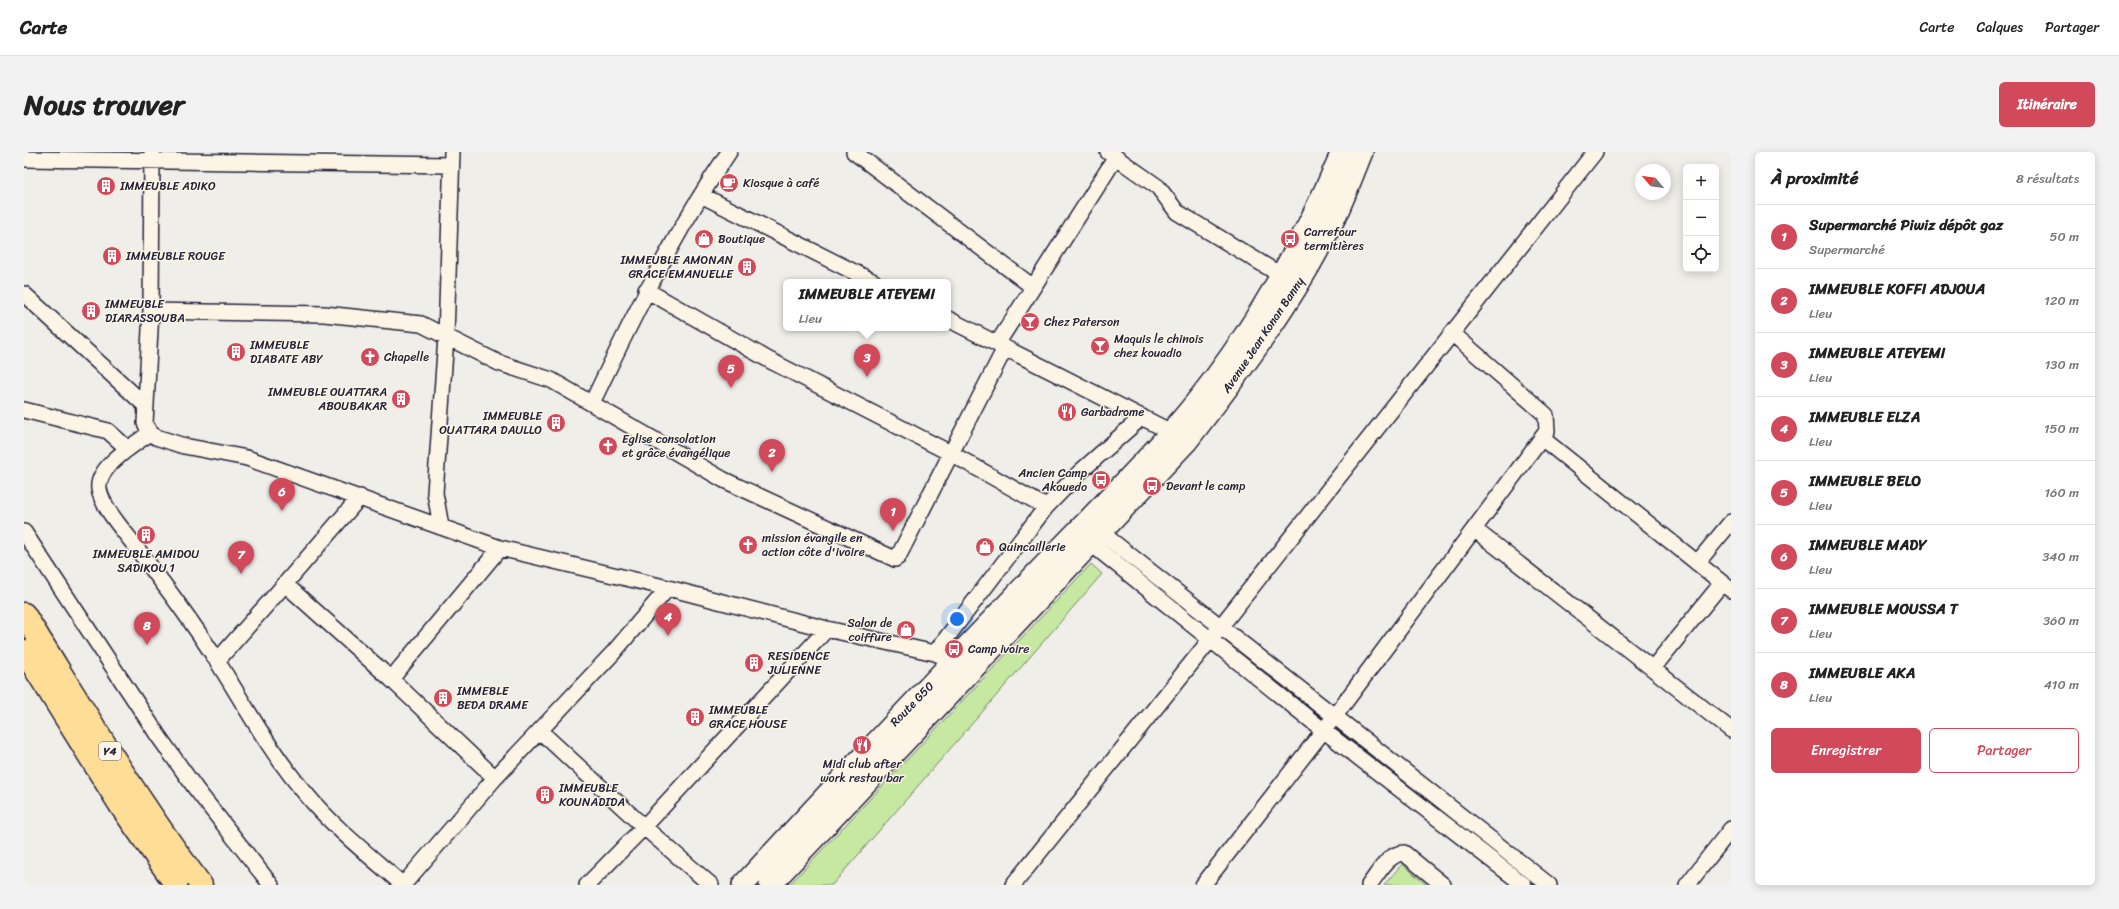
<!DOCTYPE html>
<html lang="fr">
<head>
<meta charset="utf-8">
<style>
	:root { --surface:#fff; --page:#f2f2f2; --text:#222; --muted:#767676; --line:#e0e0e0; --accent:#d1495b }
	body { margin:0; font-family:Sriracha,sans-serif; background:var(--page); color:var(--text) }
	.controls { position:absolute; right:12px; top:12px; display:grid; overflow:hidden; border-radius:6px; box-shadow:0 2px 10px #0003 }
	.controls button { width:36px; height:36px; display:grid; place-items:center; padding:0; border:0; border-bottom:1px solid var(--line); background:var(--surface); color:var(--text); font:20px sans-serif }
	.compass { position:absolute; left:1611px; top:12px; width:36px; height:36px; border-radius:50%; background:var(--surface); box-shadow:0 2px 10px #0003; rotate:299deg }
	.you { position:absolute; left:933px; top:467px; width:14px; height:14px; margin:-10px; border:3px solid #fff; border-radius:50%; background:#1a73e8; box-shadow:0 0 0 6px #1a73e833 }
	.badge { display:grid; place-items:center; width:26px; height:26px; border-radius:50%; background:var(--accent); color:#fff; font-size:13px; font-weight:700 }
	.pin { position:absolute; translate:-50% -33px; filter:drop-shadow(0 1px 2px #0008) }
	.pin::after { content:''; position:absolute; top:21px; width:14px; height:12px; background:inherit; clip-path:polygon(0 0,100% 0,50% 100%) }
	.popup { position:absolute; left:759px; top:127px; width:168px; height:52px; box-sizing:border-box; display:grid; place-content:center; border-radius:6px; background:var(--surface); filter:drop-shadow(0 1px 3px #0005); font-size:13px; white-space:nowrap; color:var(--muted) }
	.popup b { font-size:15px; color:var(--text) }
	.popup::after { content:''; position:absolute; left:50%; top:100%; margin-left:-8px; border:8px solid transparent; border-top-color:var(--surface) }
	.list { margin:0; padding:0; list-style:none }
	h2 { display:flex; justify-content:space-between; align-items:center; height:52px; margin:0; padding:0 16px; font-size:17px }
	h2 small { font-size:13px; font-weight:400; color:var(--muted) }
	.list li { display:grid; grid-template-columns:26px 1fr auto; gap:12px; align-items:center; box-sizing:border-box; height:64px; padding:0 16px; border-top:1px solid var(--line) }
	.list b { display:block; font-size:15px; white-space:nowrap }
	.list p { margin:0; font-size:13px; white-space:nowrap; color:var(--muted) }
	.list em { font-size:13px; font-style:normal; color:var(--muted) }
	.actions { display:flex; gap:8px; padding:12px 16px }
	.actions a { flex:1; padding:9px 0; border:1px solid var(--accent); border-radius:6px; text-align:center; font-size:14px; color:var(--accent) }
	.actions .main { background:var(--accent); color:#fff }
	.icon { flex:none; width:22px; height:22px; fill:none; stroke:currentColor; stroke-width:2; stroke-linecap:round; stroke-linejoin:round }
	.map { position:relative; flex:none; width:1707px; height:733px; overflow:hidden; border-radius:6px }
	header { display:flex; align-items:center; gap:24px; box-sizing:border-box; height:56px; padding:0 20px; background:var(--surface); border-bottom:1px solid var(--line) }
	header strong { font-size:19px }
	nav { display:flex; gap:22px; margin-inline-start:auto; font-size:14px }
	.intro { display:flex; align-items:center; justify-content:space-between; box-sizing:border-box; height:96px; padding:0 24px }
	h1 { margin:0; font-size:28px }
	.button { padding:10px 18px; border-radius:6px; background:var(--accent); color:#fff; font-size:14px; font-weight:700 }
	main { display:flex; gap:24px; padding:0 24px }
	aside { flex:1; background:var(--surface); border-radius:6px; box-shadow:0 2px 10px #0003 }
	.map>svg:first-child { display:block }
	.green { fill:#c6e8a1; stroke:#74856e }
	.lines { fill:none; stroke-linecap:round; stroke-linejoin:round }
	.street-casing { stroke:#22223b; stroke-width:18 }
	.secondary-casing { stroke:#22223b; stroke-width:24 }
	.highway-casing { stroke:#22223b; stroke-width:25 }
	.street { stroke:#fcf5e5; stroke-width:15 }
	.secondary { stroke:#fcf5e5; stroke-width:21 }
	.highway { stroke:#fedd96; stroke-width:22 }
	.labels { text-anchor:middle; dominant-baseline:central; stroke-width:3; stroke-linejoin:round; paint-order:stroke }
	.shield { fill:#fcf5e5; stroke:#63616e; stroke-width:1 }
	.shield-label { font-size:11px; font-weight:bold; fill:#22223b }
	.poi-label { font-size:12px; fill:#22223b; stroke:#fcf5e5; text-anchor:start }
	.street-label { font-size:12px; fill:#22223b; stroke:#fcf5e5 }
</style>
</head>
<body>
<header>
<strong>Carte</strong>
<nav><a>Carte</a><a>Calques</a><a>Partager</a></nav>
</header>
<div class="intro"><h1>Nous trouver</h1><a class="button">Itinéraire</a></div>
<main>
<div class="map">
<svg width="1707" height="733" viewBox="0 0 1707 733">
	<rect width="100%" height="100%" fill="#f0eee9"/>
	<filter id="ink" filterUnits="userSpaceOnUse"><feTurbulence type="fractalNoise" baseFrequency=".025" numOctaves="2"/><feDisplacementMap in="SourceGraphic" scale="8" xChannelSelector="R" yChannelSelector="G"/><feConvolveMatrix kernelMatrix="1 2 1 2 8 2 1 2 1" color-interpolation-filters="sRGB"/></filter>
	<g filter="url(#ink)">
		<!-- green -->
		<path class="green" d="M1067,412L1078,422L808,733H765Z
			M1378,712L1403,733H1360Z"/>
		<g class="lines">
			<!-- street casing -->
			<g class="street-casing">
				<path id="street" d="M128,0L127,159L121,271L126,281L132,285L160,294L223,306L476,396L644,436L803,477L911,501L938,513
					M830,0L1009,135
					M1084,0L1134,35L1153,60L1265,128
					M0,7L427,13
					M677,43L850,130
					M622,138L745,208L928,302L1022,355
					M0,142L122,254
					M127,159L300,162L397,172L475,211L527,228L700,328L871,407L874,405L981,196
					M924,167L1147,280
					M973,192L1092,5
					M568,251C609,165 651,79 705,0
					M0,258L84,279L104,297
					M126,281C111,292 72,315 75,337C78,356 103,382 114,398C142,435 170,472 195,512C222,555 248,603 282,642C310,676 346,704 379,733
					M1519,287L1707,438
					M417,374L411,341L422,185L428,0
					M1070,375L1525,733
					M1450,377L1707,578
					M0,380L135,585L172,637L247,733
					M1060,386L1299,578L1500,733
					M1673,411L1707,370
					M261,432L336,345
					M911,501L1022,355L1056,320L1118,265
					M193,509L261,432L367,527L471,626
					M1629,516L1698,431
					M367,527L476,396
					M516,579L620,675L687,733
					M379,733L471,626L589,501L644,436
					M563,733L620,675L803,477
					M989,733L1186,488L1571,0
					M1179,733L1310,565L1523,279L1522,263L1428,181
					M1345,733C1354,722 1364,701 1380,701L1419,733
					M1663,733L1707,677"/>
			</g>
			<!-- secondary casing -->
			<g class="secondary-casing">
				<path id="secondary" d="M719,733C808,637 897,542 988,447C1040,391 1096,338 1146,281C1219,199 1275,100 1318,0
					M746,733L1163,289C1217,219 1273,145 1311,65C1321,44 1329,22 1338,0"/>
			</g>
			<!-- highway casing -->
			<g class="highway-casing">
				<path id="highway" d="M0,462C57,553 112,647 177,733
					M0,499L96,653L152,733"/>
			</g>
			<!-- street -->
			<use href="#street" class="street"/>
			<!-- secondary -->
			<use href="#secondary" class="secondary"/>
			<!-- highway -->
			<use href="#highway" class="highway"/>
		</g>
	</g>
	<!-- icons -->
	<defs>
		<g id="cafe-disc" transform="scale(1)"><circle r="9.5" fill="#d1495b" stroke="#fcf5e5"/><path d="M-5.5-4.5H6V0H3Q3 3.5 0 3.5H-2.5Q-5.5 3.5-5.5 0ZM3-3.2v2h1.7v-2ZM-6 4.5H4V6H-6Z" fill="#fff"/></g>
		<g id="building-disc" transform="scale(1)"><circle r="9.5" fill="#d1495b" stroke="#fcf5e5"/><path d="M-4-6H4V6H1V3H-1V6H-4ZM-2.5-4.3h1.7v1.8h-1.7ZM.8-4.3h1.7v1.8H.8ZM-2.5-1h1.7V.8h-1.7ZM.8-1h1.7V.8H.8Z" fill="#fff"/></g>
		<g id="shop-disc" transform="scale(1)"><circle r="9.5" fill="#d1495b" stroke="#fcf5e5"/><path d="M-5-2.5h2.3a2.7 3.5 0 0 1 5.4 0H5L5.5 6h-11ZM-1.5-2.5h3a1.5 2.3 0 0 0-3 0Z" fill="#fff"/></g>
		<g id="bus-disc" transform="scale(1)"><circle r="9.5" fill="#d1495b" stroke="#fcf5e5"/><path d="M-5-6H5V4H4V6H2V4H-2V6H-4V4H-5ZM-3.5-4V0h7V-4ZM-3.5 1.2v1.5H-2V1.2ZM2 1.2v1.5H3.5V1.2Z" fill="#fff"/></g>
		<g id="bar-disc" transform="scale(1)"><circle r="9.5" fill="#d1495b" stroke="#fcf5e5"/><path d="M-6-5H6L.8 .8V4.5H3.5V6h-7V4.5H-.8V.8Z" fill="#fff"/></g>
		<g id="church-disc" transform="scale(1)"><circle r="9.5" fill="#d1495b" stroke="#fcf5e5"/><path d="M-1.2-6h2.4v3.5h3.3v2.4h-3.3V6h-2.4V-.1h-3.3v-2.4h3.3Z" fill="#fff"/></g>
		<g id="restaurant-disc" transform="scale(1)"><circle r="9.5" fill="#d1495b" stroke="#fcf5e5"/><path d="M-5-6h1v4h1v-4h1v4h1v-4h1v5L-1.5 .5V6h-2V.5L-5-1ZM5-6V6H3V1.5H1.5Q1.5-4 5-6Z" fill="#fff"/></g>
	</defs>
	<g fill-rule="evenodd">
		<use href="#cafe-disc" x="705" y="31"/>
		<use href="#building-disc" x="82" y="34"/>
		<use href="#shop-disc" x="680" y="87"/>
		<use href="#bus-disc" x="1266" y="87"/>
		<use href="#building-disc" x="88" y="104"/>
		<use href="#building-disc" x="723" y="115"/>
		<use href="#building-disc" x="67" y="159"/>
		<use href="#bar-disc" x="1006" y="170"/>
		<use href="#bar-disc" x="1076" y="194"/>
		<use href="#building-disc" x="212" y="200"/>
		<use href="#church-disc" x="346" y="205"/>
		<use href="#building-disc" x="377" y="247"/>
		<use href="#restaurant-disc" x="1043" y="260"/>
		<use href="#building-disc" x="532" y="271"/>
		<use href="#church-disc" x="584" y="294"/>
		<use href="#bus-disc" x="1077" y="328"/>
		<use href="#bus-disc" x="1128" y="334"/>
		<use href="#building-disc" x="122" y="383"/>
		<use href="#church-disc" x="724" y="393"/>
		<use href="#shop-disc" x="961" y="395"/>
		<use href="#shop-disc" x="882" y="478"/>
		<use href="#bus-disc" x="930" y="497"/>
		<use href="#building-disc" x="730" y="511"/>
		<use href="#building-disc" x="419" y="546"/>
		<use href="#building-disc" x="671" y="565"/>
		<use href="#restaurant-disc" x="838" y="593"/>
		<use href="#building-disc" x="521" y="643"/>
	</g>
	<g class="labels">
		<!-- shield labels -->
		<rect class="shield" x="75" y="590" width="22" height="18" rx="3"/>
		<g class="shield-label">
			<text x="86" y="599">Y4</text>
		</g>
		<!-- poi labels -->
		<g class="poi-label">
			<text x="719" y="31">Kiosque à café</text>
			<text x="96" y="34">IMMEUBLE ADIKO</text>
			<text x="1280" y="80">Carrefour<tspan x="1280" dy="14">termitières</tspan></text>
			<text x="694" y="87">Boutique</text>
			<text x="102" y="104">IMMEUBLE ROUGE</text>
			<text x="709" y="108" text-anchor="end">IMMEUBLE AMONAN<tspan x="709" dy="14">GRACE EMANUELLE</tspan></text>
			<text x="81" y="152">IMMEUBLE<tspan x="81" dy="14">DIARASSOUBA</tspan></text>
			<text x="1020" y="170">Chez Paterson</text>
			<text x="1090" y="187">Maquis le chinois<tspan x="1090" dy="14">chez kouadio</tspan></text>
			<text x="226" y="193">IMMEUBLE<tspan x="226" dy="14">DIABATE ABY</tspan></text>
			<text x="360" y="205">Chapelle</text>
			<text x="363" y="240" text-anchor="end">IMMEUBLE OUATTARA<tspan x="363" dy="14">ABOUBAKAR</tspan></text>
			<text x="1057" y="260">Garbadrome</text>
			<text x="518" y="264" text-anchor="end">IMMEUBLE<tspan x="518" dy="14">OUATTARA DAULLO</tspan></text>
			<text x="598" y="287">Eglise consolation<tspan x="598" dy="14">et grâce évangélique</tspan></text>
			<text x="1063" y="321" text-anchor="end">Ancien Camp<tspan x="1063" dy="14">Akouedo</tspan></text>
			<text x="1142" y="334">Devant le camp</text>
			<text x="738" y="386">mission évangile en<tspan x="738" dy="14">action côte d'ivoire</tspan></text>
			<text x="975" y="395">Quincaillerie</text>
			<text x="122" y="402" text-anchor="middle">IMMEUBLE AMIDOU<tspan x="122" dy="14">SADIKOU 1</tspan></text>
			<text x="868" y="471" text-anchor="end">Salon de<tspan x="868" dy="14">coiffure</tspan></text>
			<text x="944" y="497">Camp ivoire</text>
			<text x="744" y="504">RESIDENCE<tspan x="744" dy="14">JULIENNE</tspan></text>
			<text x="433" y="539">IMMEBLE<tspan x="433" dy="14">BEDA DRAME</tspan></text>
			<text x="685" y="558">IMMEUBLE<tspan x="685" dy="14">GRACE HOUSE</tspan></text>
			<text x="838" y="612" text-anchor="middle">Midi club after<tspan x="838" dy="14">work restau bar</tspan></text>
			<text x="535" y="636">IMMEUBLE<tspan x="535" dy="14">KOUNADIDA</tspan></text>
		</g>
		<!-- street labels -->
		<g class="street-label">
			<text transform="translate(1239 183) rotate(-56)">Avenue Jean Konan Banny</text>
			<text transform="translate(888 552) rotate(-46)">Route G50</text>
		</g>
	</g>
</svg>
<div class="controls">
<button>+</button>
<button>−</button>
<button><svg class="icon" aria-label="locate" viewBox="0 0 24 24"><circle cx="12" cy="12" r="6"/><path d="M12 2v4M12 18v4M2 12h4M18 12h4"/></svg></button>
</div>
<svg class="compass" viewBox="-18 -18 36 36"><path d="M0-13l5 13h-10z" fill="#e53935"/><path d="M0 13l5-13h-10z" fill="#767676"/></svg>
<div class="you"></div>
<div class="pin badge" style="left:869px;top:379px">1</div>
<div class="pin badge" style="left:748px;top:320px">2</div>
<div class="pin badge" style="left:843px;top:225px">3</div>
<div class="popup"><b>IMMEUBLE ATEYEMI</b>Lieu</div>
<div class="pin badge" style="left:644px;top:484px">4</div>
<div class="pin badge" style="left:707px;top:236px">5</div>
<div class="pin badge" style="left:258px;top:359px">6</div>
<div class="pin badge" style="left:217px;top:422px">7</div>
<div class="pin badge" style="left:123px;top:493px">8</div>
</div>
<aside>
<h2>À proximité<small>8 résultats</small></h2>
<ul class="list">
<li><span class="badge">1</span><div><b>Supermarché Piwiz dépôt gaz</b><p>Supermarché</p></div><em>50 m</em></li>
<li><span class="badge">2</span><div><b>IMMEUBLE KOFFI ADJOUA</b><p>Lieu</p></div><em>120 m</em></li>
<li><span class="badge">3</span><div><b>IMMEUBLE ATEYEMI</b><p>Lieu</p></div><em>130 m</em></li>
<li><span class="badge">4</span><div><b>IMMEUBLE ELZA</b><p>Lieu</p></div><em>150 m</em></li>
<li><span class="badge">5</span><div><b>IMMEUBLE BELO</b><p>Lieu</p></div><em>160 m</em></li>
<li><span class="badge">6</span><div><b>IMMEUBLE MADY</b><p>Lieu</p></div><em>340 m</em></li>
<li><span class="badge">7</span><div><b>IMMEUBLE MOUSSA T</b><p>Lieu</p></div><em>360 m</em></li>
<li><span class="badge">8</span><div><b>IMMEUBLE AKA</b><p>Lieu</p></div><em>410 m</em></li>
</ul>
<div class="actions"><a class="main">Enregistrer</a><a>Partager</a></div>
</aside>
</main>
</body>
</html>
